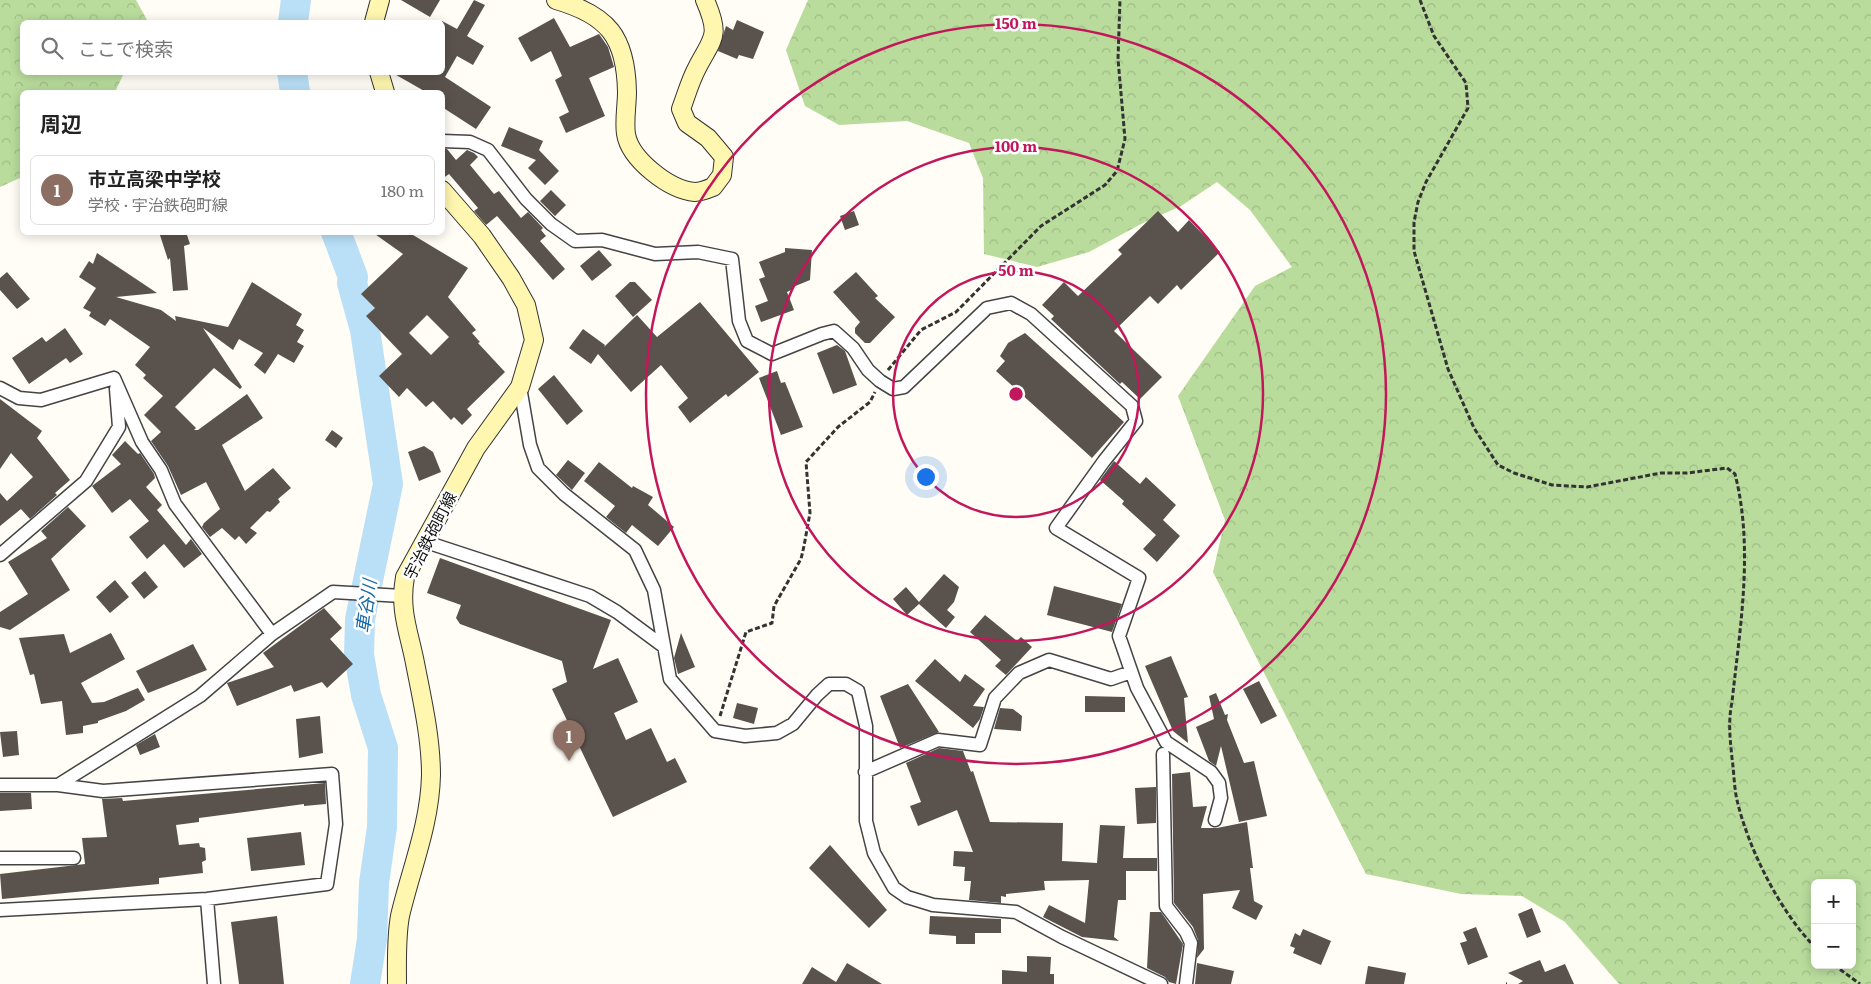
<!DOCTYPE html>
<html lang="ja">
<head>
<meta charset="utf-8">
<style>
	:root { --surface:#fff; --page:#f2f2f2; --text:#222; --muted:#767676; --line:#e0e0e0; --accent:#111827 }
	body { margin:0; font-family:Literata,"Noto Sans JP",serif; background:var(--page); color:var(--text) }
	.controls { position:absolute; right:15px; bottom:15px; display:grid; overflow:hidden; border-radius:8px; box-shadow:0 2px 12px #0003 }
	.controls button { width:45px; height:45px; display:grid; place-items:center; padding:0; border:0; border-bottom:1px solid var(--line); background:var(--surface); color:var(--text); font:25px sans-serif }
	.you { position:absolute; left:925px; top:476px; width:18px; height:18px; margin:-12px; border:4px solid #fff; border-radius:50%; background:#1a73e8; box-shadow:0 0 0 8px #1a73e833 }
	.badge { display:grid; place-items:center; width:32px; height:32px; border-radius:50%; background:var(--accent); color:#fff; font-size:16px; font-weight:700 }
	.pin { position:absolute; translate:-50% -41px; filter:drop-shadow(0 1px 2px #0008) }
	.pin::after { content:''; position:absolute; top:26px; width:18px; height:15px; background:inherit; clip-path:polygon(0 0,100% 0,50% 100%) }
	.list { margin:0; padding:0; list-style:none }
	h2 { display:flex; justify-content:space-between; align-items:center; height:65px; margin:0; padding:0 20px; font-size:21px }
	h2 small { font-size:16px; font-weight:400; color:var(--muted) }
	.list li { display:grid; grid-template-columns:32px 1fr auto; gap:15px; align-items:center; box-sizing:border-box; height:70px; margin:0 10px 10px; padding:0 10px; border:1px solid var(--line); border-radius:8px }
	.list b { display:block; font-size:19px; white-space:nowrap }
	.list p { margin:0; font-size:16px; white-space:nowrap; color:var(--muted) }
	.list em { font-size:16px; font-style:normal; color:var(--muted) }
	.icon { flex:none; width:28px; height:28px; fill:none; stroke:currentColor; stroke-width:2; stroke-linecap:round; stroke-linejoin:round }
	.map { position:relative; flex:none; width:1871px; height:984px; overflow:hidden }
	.search { position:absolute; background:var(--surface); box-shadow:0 2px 12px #0003; left:20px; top:20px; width:425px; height:55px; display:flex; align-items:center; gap:12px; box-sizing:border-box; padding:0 18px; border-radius:8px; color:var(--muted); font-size:19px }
	.panel { position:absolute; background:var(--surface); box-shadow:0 2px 12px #0003; left:20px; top:90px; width:425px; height:145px; border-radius:8px }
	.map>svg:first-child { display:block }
	.forest { fill:url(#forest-crowns); fill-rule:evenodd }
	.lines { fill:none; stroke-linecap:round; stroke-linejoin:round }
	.river { stroke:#b9e0f7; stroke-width:30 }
	.building { fill:#5a524d; fill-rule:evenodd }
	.minor-casing { stroke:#444; stroke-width:15 }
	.secondary-casing { stroke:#333; stroke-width:20 }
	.path { stroke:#333; stroke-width:3; stroke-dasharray:5 2.5; stroke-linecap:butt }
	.minor { stroke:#fff; stroke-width:12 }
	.secondary { stroke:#fff6b0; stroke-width:18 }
	.ring { fill:none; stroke:#c2185b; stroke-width:2.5 }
	.labels { text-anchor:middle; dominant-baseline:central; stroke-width:5; stroke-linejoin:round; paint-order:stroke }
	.street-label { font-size:16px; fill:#111; stroke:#fff }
	.water-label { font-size:18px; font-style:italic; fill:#1768a6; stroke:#fff }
	.centre { fill:#c2185b; stroke:#fff; stroke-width:2.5 }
	.ring-label { font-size:15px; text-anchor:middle; font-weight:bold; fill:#c2185b; stroke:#fff; stroke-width:5; stroke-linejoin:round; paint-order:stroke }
</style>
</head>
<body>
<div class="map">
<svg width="1871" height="984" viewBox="0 0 1871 984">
	<defs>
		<pattern id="forest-crowns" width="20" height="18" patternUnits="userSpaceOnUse" patternTransform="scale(1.25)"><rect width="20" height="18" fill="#b9dc9c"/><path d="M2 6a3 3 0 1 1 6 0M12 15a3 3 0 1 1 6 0" fill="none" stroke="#9ebc85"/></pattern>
	</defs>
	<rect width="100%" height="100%" fill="#fffdf5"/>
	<!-- forest -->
	<path class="forest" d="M0,0H136L147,20L146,22H22V72L124,73L115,92H22V177L0,187Z
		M808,0H1871V984H1619L1565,922L1522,896L1461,894L1366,874L1213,572L1225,520L1178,396L1255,286L1292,267L1250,210L1217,182L1181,206L1143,223L1089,252L1037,267L984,254L983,178L969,143L907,121L839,125L805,106L786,50ZM1815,883H1852V965H1815Z"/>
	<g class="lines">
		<!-- river -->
		<path class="river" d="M293,22L296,0
			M292,72L295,92
			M336,232L353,277L352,283L365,330L388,484L360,619L359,655L366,695L383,748L382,827L374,883L372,939L365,984"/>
	</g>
	<!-- building -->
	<path class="building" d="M401,0H440L430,17Z
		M474,0L485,5L467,36L484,46L473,65L457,56L445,77L491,107L476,129L442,107V92H426L391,72H442V21L457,29Z
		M554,18L570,47L599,34L608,47L614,67L589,78L605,116L566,133L559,117L569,112L555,80L562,76L551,51L531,62L518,38Z
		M737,20L764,32L753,59L739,55L737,59L718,51L726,26L733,30Z
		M509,127L543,141L539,150L559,171L545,185L528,168L536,160L501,146Z
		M442,149H447L456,160L467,150L474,153L478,157L470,165L494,194L499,191L521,218L528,212L543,228L541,230L546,236L540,241L565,269L553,280L497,216L486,225L474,211L478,208L449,174L442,179Z
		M551,190L566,205L555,216L540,201Z
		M854,211L859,225L845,230L840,216Z
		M1158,211L1178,232L1189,220L1220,252L1181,290L1177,285L1158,304L1150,296L1114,331L1162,377L1140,399L1122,382L1120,384L1051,319L1054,316L1042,305L1064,282L1078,296L1122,254L1118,250Z
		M159,232H186L190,244L184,246L188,290L173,291L170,258L168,260Z
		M372,232H408L468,268L448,297L476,330L472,333L480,342L478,343L505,372L467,409L472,415L462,425L454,417L451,420L433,401L426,407L407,388L399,397L379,376L402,354L366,316L375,308L361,294L403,254ZM427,315L449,337L431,355L409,333Z
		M785,248L812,250L810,280L793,287V289L787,292L794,310L761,322L755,306L768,301L759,279L765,277L759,262L785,252Z
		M599,250L612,265L592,281L580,266Z
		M97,253L157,293L116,297L161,310L176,321L175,316L228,327L252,282L302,314L296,325L304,330L297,342L304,346L294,363L278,354L265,374L254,365L263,353L239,339L233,350L203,328L242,387L240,389L214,368L175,407L196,428L194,430H198L247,394L263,418L222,445L245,491L273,468L291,488L278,499L280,502L270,512L267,511L250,528L257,533L246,544L239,536L235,540L222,528L210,537L202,527L204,523L220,509L206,482L181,495L168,466L151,441L161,432L144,415L163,396L143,378L146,375L135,365L150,347L110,319L105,326L89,316L91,312L83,308L96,288L79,277L89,261L93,264Z
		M7,272L30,299L17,309L0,290V278Z
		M856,272L878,296L875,298L895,317L870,343H865L855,333V328L860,322L833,292Z
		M630,282H635L652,300L633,317L615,296Z
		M700,302L759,372L728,397L726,394L690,423L678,407L688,398L661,365L631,392L598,354L591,364L569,348L583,329L605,345L604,347L637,315L657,337Z
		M65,328L83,354L70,363L66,358L29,384L12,358L42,337L46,342Z
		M1025,333L1124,422L1092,458L996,371L1005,361L1000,356L1008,343Z
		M837,345L845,351L857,385L833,394L817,353Z
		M777,371L781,383L785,382L803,427L781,435L759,378Z
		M554,375L583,411L567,425L538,389Z
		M0,399L42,431L37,438L70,480L55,493L57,495L30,519L21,509L0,526V493L7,501L33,477L11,453L0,469Z
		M332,430L343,438L336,448L325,440Z
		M125,441L138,454L140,453L154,474L155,478L146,487L162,505L157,510L186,545L191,539L202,554L184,568L164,544L147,559L129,537L149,521L130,499L112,513L92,486L121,464L112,455Z
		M424,446L433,452L441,472L419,481L408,452Z
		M568,460L585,473L572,490L556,475Z
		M1114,461L1140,484L1146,477L1176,505L1163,520L1180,536L1157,562L1143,549L1156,535L1122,504L1124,501L1100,480Z
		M599,462L632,488L633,486L653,497L648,505L674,527L658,546L632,525L626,533L606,517L615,506L584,481Z
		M68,507L86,526L51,559L70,590L10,630L0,627V612L28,594L8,562L47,538L41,531Z
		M440,558L611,620L593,669L618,658L638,702L614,713L626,740L651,728L667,762L675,758L687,782L613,817L552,689L567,682L562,661L460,624L456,618L461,605L427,593Z
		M145,571L158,587L144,599L131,583Z
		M944,574L959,587L954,602L947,610L955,617L946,628L919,604L907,615L893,599L906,587L919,602Z
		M115,580L129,597L110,613L96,597Z
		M1054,586L1122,604L1112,632L1047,615Z
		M324,608L342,628L330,639L353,664L327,688L322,682L294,692L291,685L237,706L227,683L274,667L263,653Z
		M985,615L1017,641L1021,637L1032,647L1006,675L995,666L1001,660L970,632Z
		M111,633L125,659L81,683L92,703L104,702L138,688L145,700L126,711L98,721V723L83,726V733L66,735L62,701L41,704L34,674L30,675L19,638L64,634L70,653Z
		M681,633L695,667L678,674L674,658Z
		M193,644L207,670L148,693L136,671Z
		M1171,656L1188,697L1184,698L1188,743L1173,731L1145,666Z
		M935,659L960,682L965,674L985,689L973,706L984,707L980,719L973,728L915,681Z
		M1259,681L1277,716L1261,724L1243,689Z
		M908,684L939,732L900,748L880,696Z
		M1216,693L1225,715L1228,714L1227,720L1244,763L1254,761L1267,816L1239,822L1221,746L1216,766L1209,761L1196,727L1214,719L1209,696Z
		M1085,696L1125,697V712H1085Z
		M737,703L758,708L754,724L733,718Z
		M1000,708L1013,709L1022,716L1021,731L994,729Z
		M320,716L323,753L299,758L296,719Z
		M17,731L19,755L3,757L0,732Z
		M155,734L160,747L140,755L136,745Z
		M939,748L963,751L971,772L973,771L990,822L1063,823L1062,861L1097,863L1100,825L1125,826L1123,858H1157V871H1126V900H1118L1114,937L1119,941L1082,937L1043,917L1049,905L1085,923L1089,880L1044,881L1045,890L1006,894V897L1001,896V903L969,900L971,881H964L965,867L953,866L954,851L973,852L957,810L918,826L910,806L921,802L906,763Z
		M1190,772L1193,807L1207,806L1201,828H1217L1247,822L1253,868H1250L1254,901L1263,906L1256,920L1232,908L1240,890L1203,894L1204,949L1197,958L1198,940L1193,927L1174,903L1172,774Z
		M325,783L326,804L304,806V804L199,818V822L176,825L179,845L199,843L200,847L205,848L206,860L202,862L203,873L159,878V884L2,899L0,874L85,864L82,838L107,837L102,799L122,798L123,801Z
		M1156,787V823L1137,824L1135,788Z
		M0,793H31L32,809L0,811Z
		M301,832L305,865L251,871L247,838Z
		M830,845L887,910L869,928L809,868Z
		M1532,908L1541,932L1527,938L1518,914Z
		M1150,912H1161L1183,944L1176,984L1169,982L1165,977L1147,968Z
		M277,916L284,984H239L231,922Z
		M930,916L1001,919V933H975V944H956V936L929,934Z
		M1476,927L1488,957L1468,965L1460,943L1467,941L1463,932Z
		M1303,929L1331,941L1321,965L1293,953L1295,948L1290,946L1295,933L1300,936Z
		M1027,956L1051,957L1050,974H1054V984H1002V970L1027,972Z
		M1540,960L1545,972L1565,964L1574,984H1518L1523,981L1508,973Z
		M847,963L882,984H802L812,967L836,982Z
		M1197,963L1234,971L1231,984H1195Z
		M1368,966L1406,973L1404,984H1365Z"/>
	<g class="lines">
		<!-- minor casing -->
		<g class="minor-casing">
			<path id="minor" d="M442,141L470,142L488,150L526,199L551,224L575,241L602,240L655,254L698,252L732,259L739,321L747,341L772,354L822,334L834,331L853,348L868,370L880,381L893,389L904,387L987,308L1011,303L1031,314L1132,406L1136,421L1104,461L1056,528L1139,578L1119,636L1137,688L1166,742L1211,772L1219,783L1221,798L1215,820
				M114,378L142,442L161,470L175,504L272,634
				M520,387L530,445L538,468L564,494L635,550L654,590L670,679L715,731L745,736L777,733L793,724L817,695L829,684H846L858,691L866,726V821L874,853L894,888L907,897L933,905L1016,912L1062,937L1161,984
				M0,388L19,398L41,400L114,378
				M423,541L590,596L617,612L663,646
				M0,555L86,481L119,427L116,389
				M1163,754L1166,906L1186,932L1191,943L1186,984
				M865,772L938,740L980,745L995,698L1019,673L1049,660L1111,679L1131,672
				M0,785H58L103,791L332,774L336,824L327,884L207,899L0,910
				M58,785L200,696L272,634L333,592L402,596
				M0,858H74
				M207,899L214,984"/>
		</g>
		<!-- secondary casing -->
		<g class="secondary-casing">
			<path id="secondary" d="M556,0C608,15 626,37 627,92C627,105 624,121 626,134C630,159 669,190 695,192C700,192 708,189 713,187L722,175L724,157L708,138L687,123L681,109C686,96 690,81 697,68C713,37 721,37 705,0
				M374,22L380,0
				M379,72L385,92
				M397,984C397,962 396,938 400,916C411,869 430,824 431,775C431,738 422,699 415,663C409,632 399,610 405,577L476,448L520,387L534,340L526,305L511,278L482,236L442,190"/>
		</g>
		<!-- path -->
		<path class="path" d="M1420,0L1434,36L1466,83L1468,108L1426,182L1418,202L1414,222V251L1448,369L1474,428L1498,465L1514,473L1552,485L1587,487L1661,473H1687L1727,468L1735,474C1754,548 1740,627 1732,702C1728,721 1730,739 1732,758C1734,772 1734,787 1737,800C1748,848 1780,912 1815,947
			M888,370L921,330L956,312L1041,226L1105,185L1117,171L1125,139L1118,59L1120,0
			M720,716L746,632L772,623L774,606L801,559L804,546L810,513L806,462L838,427L870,402L875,392
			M1834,965L1860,984
			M1506,984H1507"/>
		<!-- minor -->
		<use href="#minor" class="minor"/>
		<!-- secondary -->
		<use href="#secondary" class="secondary"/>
	</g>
	<!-- distance rings -->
	<g class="ring">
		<circle cx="1016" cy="394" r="123"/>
		<circle cx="1016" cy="394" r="247"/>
		<circle cx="1016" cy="394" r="370"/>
	</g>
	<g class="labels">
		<!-- street labels -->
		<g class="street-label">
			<text transform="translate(429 535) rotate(-63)">宇治鉄砲町線</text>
		</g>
		<!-- water labels -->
		<g class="water-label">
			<text transform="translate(365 606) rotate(-82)">車谷川</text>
		</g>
	</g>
	<circle cx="1016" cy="394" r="8" class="centre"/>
	<g class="ring-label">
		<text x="1016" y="29">150 m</text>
		<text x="1016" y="152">100 m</text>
		<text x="1016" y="276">50 m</text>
	</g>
</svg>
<div class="controls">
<button>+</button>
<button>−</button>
</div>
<div class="you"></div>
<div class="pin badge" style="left:569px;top:761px;background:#8d6e63">1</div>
<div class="search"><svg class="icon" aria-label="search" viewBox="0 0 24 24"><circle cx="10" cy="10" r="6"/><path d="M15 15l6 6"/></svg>ここで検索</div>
<section class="panel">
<h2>周辺<small></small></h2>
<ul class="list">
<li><span class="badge" style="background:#8d6e63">1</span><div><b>市立高梁中学校</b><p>学校 · 宇治鉄砲町線</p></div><em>180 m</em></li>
</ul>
</section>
</div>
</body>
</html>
